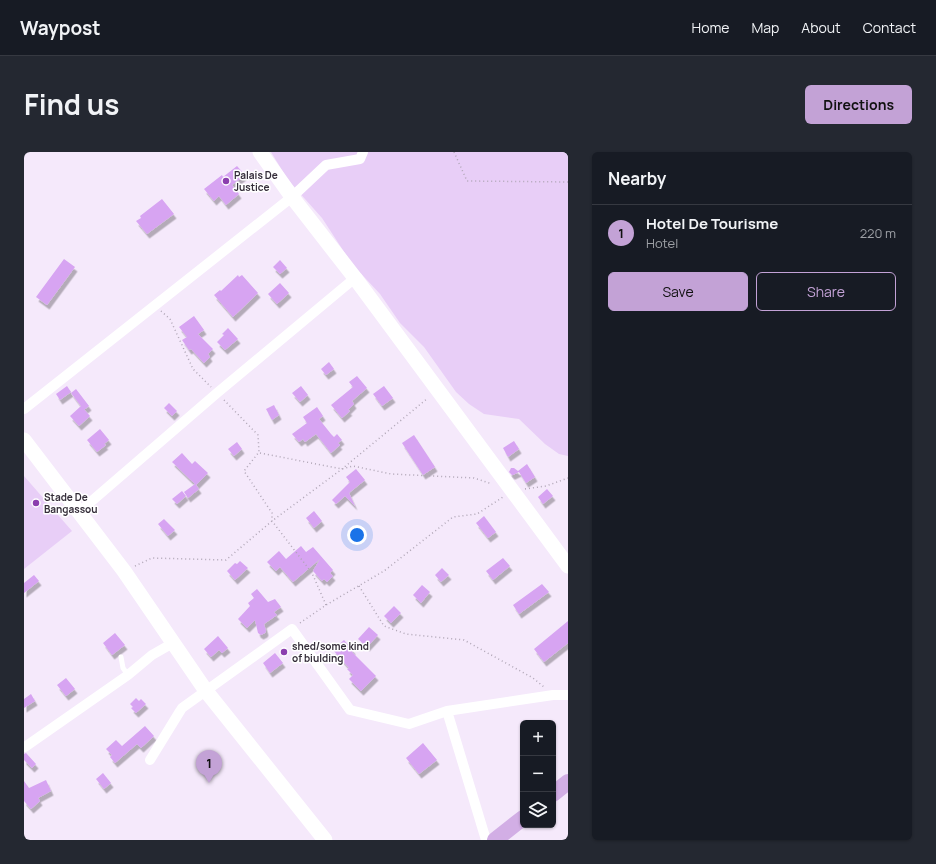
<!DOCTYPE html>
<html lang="en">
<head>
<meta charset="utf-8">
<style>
	:root { --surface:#171b24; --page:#242831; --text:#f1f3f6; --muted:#9ea1a6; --line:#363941; --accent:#c3a2d6 }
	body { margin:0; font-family:Manrope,sans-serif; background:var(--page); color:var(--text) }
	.controls { position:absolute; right:12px; bottom:12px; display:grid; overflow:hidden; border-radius:6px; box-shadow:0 1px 3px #0004 }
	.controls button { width:36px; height:36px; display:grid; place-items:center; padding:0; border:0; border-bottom:1px solid var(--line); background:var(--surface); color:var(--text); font:20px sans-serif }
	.you { position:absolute; left:333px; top:383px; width:14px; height:14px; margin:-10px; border:3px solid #fff; border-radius:50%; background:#1a73e8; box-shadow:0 0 0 6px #1a73e833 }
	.badge { display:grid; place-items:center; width:26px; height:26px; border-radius:50%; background:var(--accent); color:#111; font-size:13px; font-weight:700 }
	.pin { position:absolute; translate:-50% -33px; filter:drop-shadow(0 1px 2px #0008) }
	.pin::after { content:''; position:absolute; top:21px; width:14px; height:12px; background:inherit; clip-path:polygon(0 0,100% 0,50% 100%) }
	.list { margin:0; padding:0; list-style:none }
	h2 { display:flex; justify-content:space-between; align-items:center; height:52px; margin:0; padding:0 16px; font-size:17px }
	h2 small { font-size:13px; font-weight:400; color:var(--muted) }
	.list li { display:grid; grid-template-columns:26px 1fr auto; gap:12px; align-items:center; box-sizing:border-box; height:56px; padding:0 16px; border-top:1px solid var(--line) }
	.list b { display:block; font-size:15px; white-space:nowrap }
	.list p { margin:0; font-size:13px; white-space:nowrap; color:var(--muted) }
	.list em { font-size:13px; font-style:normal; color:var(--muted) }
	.actions { display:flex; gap:8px; padding:12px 16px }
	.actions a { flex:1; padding:9px 0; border:1px solid var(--accent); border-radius:6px; text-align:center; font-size:14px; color:var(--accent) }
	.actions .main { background:var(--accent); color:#111 }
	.icon { flex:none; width:22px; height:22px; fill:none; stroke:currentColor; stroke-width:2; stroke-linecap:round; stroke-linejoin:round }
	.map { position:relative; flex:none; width:544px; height:688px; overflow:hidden; border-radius:6px }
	header { display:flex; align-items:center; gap:24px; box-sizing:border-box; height:56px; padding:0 20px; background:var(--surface); border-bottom:1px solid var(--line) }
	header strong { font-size:19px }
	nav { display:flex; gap:22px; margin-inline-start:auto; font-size:14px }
	.intro { display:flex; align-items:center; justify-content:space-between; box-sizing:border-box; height:96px; padding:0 24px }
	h1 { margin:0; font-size:28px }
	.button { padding:10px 18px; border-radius:6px; background:var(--accent); color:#111; font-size:14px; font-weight:700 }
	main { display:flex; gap:24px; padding:0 24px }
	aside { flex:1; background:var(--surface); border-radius:6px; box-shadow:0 1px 3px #0004 }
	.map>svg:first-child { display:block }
	.green { fill:#e8cef7 }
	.building { fill:#d7a4f2; filter:url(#shadow) }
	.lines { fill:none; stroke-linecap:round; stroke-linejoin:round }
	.path { stroke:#b0a6b6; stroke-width:1.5; stroke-dasharray:1 3; stroke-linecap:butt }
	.lane { stroke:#fff; stroke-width:5 }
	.street { stroke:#fff; stroke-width:10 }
	.secondary { stroke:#fff; stroke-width:15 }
	.primary { stroke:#d2aee5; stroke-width:16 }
	.poi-dot { fill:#8b3eae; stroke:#fff; stroke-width:1.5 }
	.labels { text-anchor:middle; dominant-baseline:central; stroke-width:3; stroke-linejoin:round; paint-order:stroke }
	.poi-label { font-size:10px; font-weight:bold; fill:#342d39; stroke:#fff; text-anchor:start }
</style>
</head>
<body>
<header>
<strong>Waypost</strong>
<nav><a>Home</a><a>Map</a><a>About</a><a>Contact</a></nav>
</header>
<div class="intro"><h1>Find us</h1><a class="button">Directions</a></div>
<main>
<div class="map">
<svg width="544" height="688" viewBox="0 0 544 688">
	<defs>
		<filter id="shadow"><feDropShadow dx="2.5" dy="4.5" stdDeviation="0" flood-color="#0004"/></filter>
	</defs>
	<rect width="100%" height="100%" fill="#f5e9fb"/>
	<!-- green -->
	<path class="green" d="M247,0H544V304L535,302L521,292L495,267L460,262L445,252L432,240L400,195L376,171L356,142L328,112L298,66L264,28Z
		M0,324L48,379L0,417Z"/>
	<!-- building -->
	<path class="building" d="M213,14L221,23L208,33L215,42L202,53L195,44L190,49L180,37L198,23L199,25Z
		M138,47L150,62L123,82L112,69L117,66L116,64Z
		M40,107L51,115L23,153L12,145Z
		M256,108L263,116L256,122L249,115Z
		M214,123L215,125L218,123L234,141L209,165L190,143L196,138L197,139Z
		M256,131L265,141L253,152L244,142Z
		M170,164L180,178L174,182L189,197L184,202L186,205L180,211L167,197L165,198L158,188L163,185L155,175Z
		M204,176L214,187L201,198L193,190L200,183L198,182Z
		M305,210L310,217L302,223L297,217Z
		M333,224L343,236L328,249L330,252L324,258L326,259L318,266L307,253L329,235L325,230Z
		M43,234L47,240L36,248L32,242Z
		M277,234L284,243L276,250L268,241Z
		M360,234L369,246L358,254L349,242Z
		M52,237L65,254L60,258L47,241Z
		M145,251L153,259L148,264L140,256Z
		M250,253L255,263L248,268L242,257Z
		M57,254L66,264L55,274L46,264Z
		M293,255L299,264L295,267L307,282L310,285L313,282L318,288L314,291L316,293L307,301L292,282L281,290L279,287L275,290L268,282L283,271L279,265Z
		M76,277L85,288L80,292L82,293L73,300L63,288Z
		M390,283L411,315L399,323L378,291Z
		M490,289L495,297L484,305L479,296Z
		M213,290L218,297L210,304L204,297Z
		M158,301L168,312L171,309L184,321L172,333L175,337L164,346L160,340L171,332L148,310Z
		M503,312L511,325L502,331L495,320L489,323H488L485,320L487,316H490L494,319Z
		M332,317L341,328L325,341L331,354L321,344L312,352L308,348L326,330L322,325Z
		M523,337L529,344L519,352L514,345Z
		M158,339L162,344L153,352L148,347Z
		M290,359L298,369L290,376L282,366Z
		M460,364L472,380L464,386L452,371Z
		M140,367L151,378L144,384L134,372Z
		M277,394L282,400L289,395L309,418L306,421L309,424L303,430L300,427L298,429L289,419L296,407L269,430L256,415L252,419L243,410L255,399L262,407Z
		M479,406L486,414L469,428L462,419Z
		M216,409L224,416L211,428L203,419L211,411L213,412Z
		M418,416L425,423L417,430L411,423Z
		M10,423L15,429L0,441V431Z
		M518,432L525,440L495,462L489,453Z
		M398,433L406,440L397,451L389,443Z
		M233,437L244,450L251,447L257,455L250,460L253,463L240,472L242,479L241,481L237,483L234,481L231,468L223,476L214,467L226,454L224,451L230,446L227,442Z
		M370,454L377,461L367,471L360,464Z
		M544,469V491L520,510L510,497Z
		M345,475L354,483L343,495L334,487Z
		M91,481L101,493L88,503L79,491Z
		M194,484L204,496L198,501L195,498L187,505L180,497Z
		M320,488L329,498L328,500L352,524L337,539L325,527L329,523L323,517L325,516L309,498Z
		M251,501L259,511L246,521L239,511Z
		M42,526L51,537L42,544L33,533Z
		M7,542L11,549L0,556V547Z
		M112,546L115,549L117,547L122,552L112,561L107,556L109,555L106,552Z
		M121,574L130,584L117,596L113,592L91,611L86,605L88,603L82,597L92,588L98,594Z
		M399,591L413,608L395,622L382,606Z
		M2,601L12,612L8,616L0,608V602Z
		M79,621L87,631L80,637L72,627Z
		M22,628L27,639L14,646L16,649L7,657L0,649V629L5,636Z"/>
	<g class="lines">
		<!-- path -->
		<path class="path" d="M430,0L443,29L544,30
			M137,159L146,167L169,217L187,235
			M200,248L234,283L235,300L220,319L248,361V369L288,421L302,453
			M236,301L318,317L329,314L367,322L450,326L468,332
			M501,337L522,334L544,326
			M111,414L128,406L202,408L248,369L318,317L404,246
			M335,434L360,474L382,482L440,488L509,526L520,535
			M276,471L302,453L360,419L429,365L453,362L479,345"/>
		<!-- lane -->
		<path class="lane" d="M97,505L99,516L104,523"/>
		<!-- street -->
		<path class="street" d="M0,257L268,45L302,13L336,7L339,0
			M55,360L193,241L331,126
			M156,559L126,608L158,556L268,477L326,558L385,572L423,559L529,543H544
			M423,559L462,688
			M0,595H1L104,523L128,503L149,491"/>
		<!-- secondary -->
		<path class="secondary" d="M236,0L268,45L331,126L544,414
			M0,288L100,419L182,539L301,688"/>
		<!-- primary -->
		<path class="primary" d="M529,642L544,630
			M471,688L499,666"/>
	</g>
	<!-- markers -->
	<g class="poi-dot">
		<circle cx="202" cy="29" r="4"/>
		<circle cx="12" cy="351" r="4"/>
		<circle cx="260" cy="500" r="4"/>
	</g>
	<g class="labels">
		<!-- poi labels -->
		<g class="poi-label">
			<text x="210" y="23">Palais De<tspan x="210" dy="12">Justice</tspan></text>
			<text x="20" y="345">Stade De<tspan x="20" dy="12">Bangassou</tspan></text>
			<text x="268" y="494">shed/some kind<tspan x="268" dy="12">of biulding</tspan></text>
		</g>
	</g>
</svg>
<div class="controls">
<button>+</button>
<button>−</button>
<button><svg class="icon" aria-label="layers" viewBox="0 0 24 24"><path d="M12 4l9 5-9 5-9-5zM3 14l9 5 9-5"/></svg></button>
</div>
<div class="you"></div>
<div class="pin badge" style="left:185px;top:631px">1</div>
</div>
<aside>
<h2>Nearby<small></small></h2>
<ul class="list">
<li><span class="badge">1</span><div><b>Hotel De Tourisme</b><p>Hotel</p></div><em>220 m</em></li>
</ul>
<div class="actions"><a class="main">Save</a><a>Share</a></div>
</aside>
</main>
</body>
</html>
